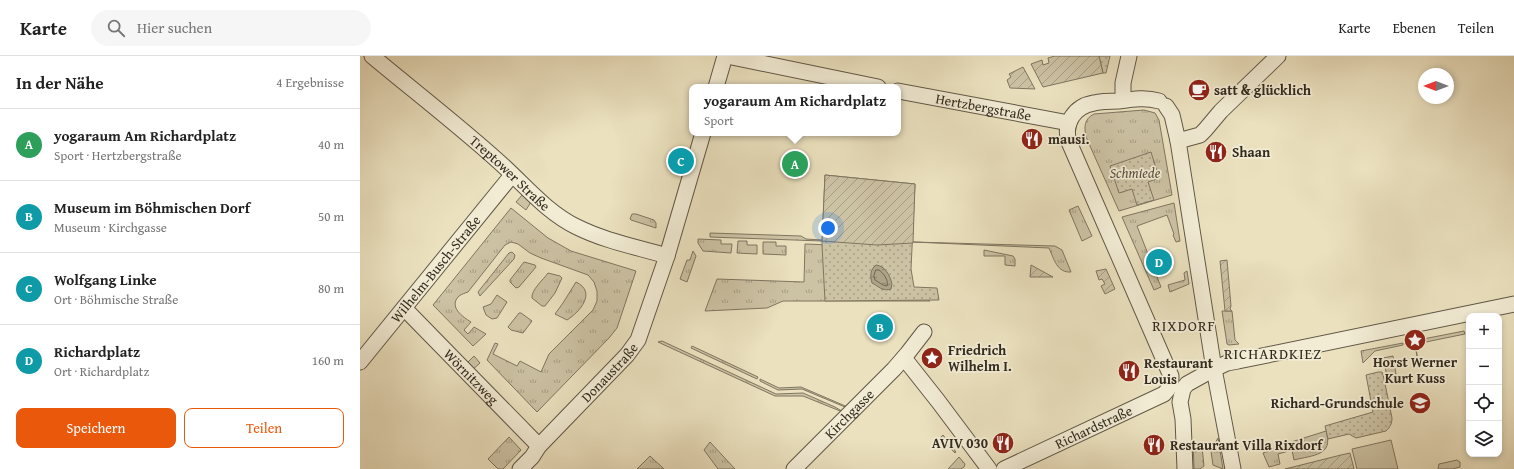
<!DOCTYPE html>
<html lang="de">
<head>
<meta charset="utf-8">
<style>
	:root { --surface:#fff; --page:#f6f6f6; --text:#222; --muted:#767676; --line:#e0e0e0; --accent:#ea580c }
	body { margin:0; font-family:"Gentium Book Plus",serif; background:var(--page); color:var(--text) }
	.controls { position:absolute; right:12px; bottom:12px; display:grid; overflow:hidden; border-radius:8px; box-shadow:0 2px 6px #0003 }
	.controls button { width:36px; height:36px; display:grid; place-items:center; padding:0; border:0; border-bottom:1px solid var(--line); background:var(--surface); color:var(--text); font:20px sans-serif }
	.compass { position:absolute; left:1058px; top:12px; width:36px; height:36px; border-radius:50%; background:var(--surface); box-shadow:0 2px 6px #0003; rotate:270deg }
	.you { position:absolute; left:468px; top:172px; width:14px; height:14px; margin:-10px; border:3px solid #fff; border-radius:50%; background:#1a73e8; box-shadow:0 0 0 6px #1a73e833 }
	.badge { display:grid; place-items:center; width:26px; height:26px; border-radius:50%; background:var(--accent); color:#fff; font-size:13px; font-weight:700 }
	.pin { position:absolute; translate:-50% -50%; border:2px solid #fff; box-shadow:0 1px 4px #0006 }
	.popup { position:absolute; left:329px; top:28px; width:212px; height:52px; box-sizing:border-box; display:grid; place-content:center; border-radius:8px; background:var(--surface); filter:drop-shadow(0 1px 3px #0005); font-size:13px; white-space:nowrap; color:var(--muted) }
	.popup b { font-size:15px; color:var(--text) }
	.popup::after { content:''; position:absolute; left:50%; top:100%; margin-left:-8px; border:8px solid transparent; border-top-color:var(--surface) }
	.list { margin:0; padding:0; list-style:none }
	h2 { display:flex; justify-content:space-between; align-items:center; height:52px; margin:0; padding:0 16px; font-size:17px }
	h2 small { font-size:13px; font-weight:400; color:var(--muted) }
	.list li { display:grid; grid-template-columns:26px 1fr auto; gap:12px; align-items:center; box-sizing:border-box; height:72px; padding:0 16px; border-top:1px solid var(--line) }
	.list b { display:block; font-size:15px; white-space:nowrap }
	.list p { margin:0; font-size:13px; white-space:nowrap; color:var(--muted) }
	.list em { font-size:13px; font-style:normal; color:var(--muted) }
	.actions { display:flex; gap:8px; padding:12px 16px }
	.actions a { flex:1; padding:9px 0; border:1px solid var(--accent); border-radius:8px; text-align:center; font-size:14px; color:var(--accent) }
	.actions .main { background:var(--accent); color:#fff }
	.icon { flex:none; width:22px; height:22px; fill:none; stroke:currentColor; stroke-width:2; stroke-linecap:round; stroke-linejoin:round }
	.map { position:relative; flex:none; width:1154px; height:413px; overflow:hidden }
	header { display:flex; align-items:center; gap:24px; box-sizing:border-box; height:56px; padding:0 20px; background:var(--surface); border-bottom:1px solid var(--line) }
	header strong { font-size:19px }
	nav { display:flex; gap:22px; margin-inline-start:auto; font-size:14px }
	.search { width:280px; height:36px; background:var(--page); display:flex; align-items:center; gap:10px; box-sizing:border-box; padding:0 14px; border-radius:22px; color:var(--muted); font-size:15px }
	main { display:flex }
	aside { flex:1; background:var(--surface) }
	.map>svg:first-child { display:block }
	.grass { fill:url(#grass-tufts); stroke:#7f7661 }
	.park { fill:url(#park-dots); stroke:#7f7661 }
	.garden { fill:url(#garden-furrows); stroke:#7f7661 }
	.pitch { fill:#ccc2a4; stroke:#7f7661 }
	.water { fill:url(#water-ripples); stroke:#7b735e }
	.lines { fill:none; stroke-linecap:round; stroke-linejoin:round }
	.shore { stroke:#6f6653; stroke-width:1 }
	.minor-casing { stroke:#605846; stroke-width:17 }
	.minor { stroke:#f2ecd5; stroke-width:15 }
	.labels { text-anchor:middle; dominant-baseline:central; stroke-width:3.5; stroke-linejoin:round; paint-order:stroke }
	.poi-label { font-size:14px; font-weight:bold; fill:#322a1e; stroke:#f2ecd5; text-anchor:start }
	.street-label { font-size:14px; fill:#322a1e; stroke:#f2ecd5 }
	.park-label { font-size:14px; font-style:italic; fill:#585040; stroke:#f2ecd5 }
	.neighbourhood-label { font-size:15px; letter-spacing:1px; fill:#322a1e; stroke:#f2ecd5 }
</style>
</head>
<body>
<header>
<strong>Karte</strong>
<div class="search"><svg class="icon" aria-label="search" viewBox="0 0 24 24"><circle cx="10" cy="10" r="6"/><path d="M15 15l6 6"/></svg>Hier suchen</div>
<nav><a>Karte</a><a>Ebenen</a><a>Teilen</a></nav>
</header>
<main>
<aside>
<h2>In der Nähe<small>4 Ergebnisse</small></h2>
<ul class="list">
<li><span class="badge" style="background:#2e9e5b">A</span><div><b>yogaraum Am Richardplatz</b><p>Sport · Hertzbergstraße</p></div><em>40 m</em></li>
<li><span class="badge" style="background:#0f9aa8">B</span><div><b>Museum im Böhmischen Dorf</b><p>Museum · Kirchgasse</p></div><em>50 m</em></li>
<li><span class="badge" style="background:#0f9aa8">C</span><div><b>Wolfgang Linke</b><p>Ort · Böhmische Straße</p></div><em>80 m</em></li>
<li><span class="badge" style="background:#0f9aa8">D</span><div><b>Richardplatz</b><p>Ort · Richardplatz</p></div><em>160 m</em></li>
</ul>
<div class="actions"><a class="main">Speichern</a><a>Teilen</a></div>
</aside>
<div class="map">
<svg width="1154" height="413" viewBox="0 0 1154 413">
	<defs>
		<pattern id="grass-tufts" width="24" height="20" patternUnits="userSpaceOnUse"><rect width="24" height="20" fill="#ccc2a4"/><path d="M3 7l-1-3M5 7V3M7 7l1-3M15 17l-1-3M17 17v-4M19 17l1-3" fill="none" stroke="#a69e85"/></pattern>
		<pattern id="park-dots" width="8" height="8" patternUnits="userSpaceOnUse"><rect width="8" height="8" fill="#ccc2a4"/><path d="M2 2h.1M6 6h.1" fill="none" stroke="#a69e85" stroke-width="1.8" stroke-linecap="round"/></pattern>
		<pattern id="garden-furrows" width="10" height="10" patternUnits="userSpaceOnUse"><rect width="10" height="10" fill="#ccc2a4"/><path d="M-1 1l2-2M0 10L10 0M9 11l2-2" fill="none" stroke="#a69e85"/></pattern>
		<pattern id="water-ripples" width="26" height="14" patternUnits="userSpaceOnUse"><rect width="26" height="14" fill="#aca388"/><path d="M2 4q2-2 4 0t4 0M15 11q2-2 4 0t4 0" fill="none" stroke="#8d856f"/></pattern>
	</defs>
	<rect width="100%" height="100%" fill="#ebe1bf"/>
	<filter id="stains"><feTurbulence type="fractalNoise" baseFrequency=".005" numOctaves="4"/><feColorMatrix values="0 0 0 0 .2 0 0 0 0 .09 0 0 0 0 .02 0 0 0 .5 -.17"/></filter>
	<radialGradient id="worn" r=".72"><stop offset=".6" stop-color="#630" stop-opacity="0"/><stop offset="1" stop-color="#630" stop-opacity=".3"/></radialGradient>
	<!-- grass -->
	<path class="grass" d="M784,54L795,57L799,64L812,139L759,155L726,81C724,71 724,63 734,58Z
		M163,138L171,146L166,154L156,146Z
		M814,147L820,185L816,186L813,179L814,178L807,159L777,170L801,231L794,234L762,161Z
		M718,150L732,180L722,185L709,154Z
		M151,152L188,182L211,195L276,215L257,272L249,282L177,356L127,304L135,287L138,288L133,298L157,310L160,305L181,316L189,298L233,254L237,245V235L234,226L228,219L181,202L170,197L158,188L151,186L145,189L108,236C105,237 102,238 99,240C88,251 103,261 111,266L104,274L108,278L114,271L126,278L113,290L73,249Z
		M272,158H276L294,164L296,167V172L271,164L270,163Z
		M350,177L441,180L446,183L462,184V185L350,181Z
		M338,183L361,184V188H372L371,197L343,195L338,187Z
		M378,185H387V189H397V198L377,197Z
		M403,186H416V190H426V199L403,198Z
		M553,186L695,190L702,194L711,216C697,217 694,203 689,192Z
		M445,188L472,189L570,245H423L407,252L345,255L357,223L444,226Z
		M624,194L653,200L655,203V210L645,209V200H624Z
		M333,195L336,200L327,226L320,223L327,204H330Z
		M152,196L155,199L154,203L120,240L118,236L149,197Z
		M164,206L175,209L176,211L159,231L156,232L150,226V224Z
		M827,215L829,228L810,236L808,229L825,224L824,217Z
		M188,217L200,220L202,222L195,237L185,250H182L172,242C171,234 183,224 188,217Z
		M216,226C237,236 220,256 207,264L195,258L203,247Z
		M137,239L147,246L137,262L132,263L126,259L123,251L131,248Z
		M862,255H872L875,284L879,288L869,289L867,288Z
		M159,257H161L172,265L163,277L151,274L148,271Z
		M1104,275L1105,278L1056,288L1057,300L1055,289H1053V285Z
		M302,285L416,338L443,337L475,351L485,357L443,340H415L298,286Z
		M1043,287V289L1015,295L1003,307L1001,295Z
		M332,290L398,321L397,323L331,292Z
		M114,300L120,307L111,315L105,309Z
		M400,323L419,332L441,331L490,352L485,351L442,333L418,334L400,325Z
		M966,375C974,400 953,399 934,404L932,394L918,398L920,408L909,411L903,397L925,388Z
		M149,381L161,394L143,413H138L128,403Z
		M858,382L863,413L853,409L850,389L855,387Z
		M833,385L842,391L844,410L840,413H834Z
		M350,386L375,413H358L344,394Z
		M290,400L304,413H277Z
		M599,401L605,408L604,411L601,413H588Z
		M1097,404L1100,406V411L1093,413H1078L1079,408Z"/>
	<!-- park -->
	<path class="park" d="M739,0H750L746,17H743Z
		M791,96L799,122L788,126L794,144L777,149L772,133L759,137L750,110Z
		M465,119L555,128L551,213L554,231L577,232L579,244L465,245L462,189Z
		M1018,316H1022L1023,318L1032,362C1032,368 1030,371 1026,375L996,382L989,378L968,383L965,370L1013,356L1006,319Z"/>
	<!-- garden -->
	<path class="garden" d="M695,0H739L743,17L683,31L671,8L682,4L683,9L689,7L688,2Z
		M663,11L675,33L650,32L647,24L651,21L649,18Z
		M465,119L555,128L553,187L517,189L462,185Z
		M867,204L871,250L870,253L872,255H865L860,205Z
		M671,209L693,221H670Z
		M746,213L755,233L745,238L741,230L745,228L742,223L739,224L736,215Z
		M583,379L596,396L595,397L580,382Z
		M990,397L994,413H925L981,399Z"/>
	<!-- pitch -->
	<path class="pitch" d="M1033,300L1036,318L1027,320L1023,302Z
		M1031,384L1038,413H997L992,393Z"/>
	<!-- water -->
	<path class="water" d="M516,209C525,210 530,219 532,228L531,233C523,236 518,230 512,227C510,220 510,214 516,209Z"/>
	<g class="lines">
		<!-- shore -->
		<path class="shore" d="M516,214H519C523,217 529,224 527,230L523,229L515,224L514,220Z"/>
		<!-- minor casing -->
		<g class="minor-casing">
			<g id="minor">
				<path id="s1" d="M12,0C54,35 98,69 138,105C164,128 186,156 217,171C245,185 277,191 307,200"/>
				<path d="M367,0L518,31"/>
				<path d="M356,31L365,0"/>
				<path id="s2" d="M538,35L709,67"/>
				<path d="M763,44V27L769,0"/>
				<path d="M806,50L812,59L818,85L854,313L873,413"/>
				<path d="M818,85L840,79L845,74L861,55L918,0"/>
				<path id="s3" d="M44,252L179,390"/>
				<path d="M544,302L578,345L629,413"/>
				<path id="s4" d="M0,306L152,119"/>
				<path id="s5" d="M160,413L172,401L179,390L267,299L278,284L307,200L343,77"/>
				<path id="s6" d="M434,413L534,313L547,298L564,276"/>
				<path id="s7" d="M644,413L804,338C810,332 811,328 811,320L709,86C703,67 715,50 734,47C742,45 751,45 759,45C773,43 786,41 799,45"/>
				<path d="M825,413L823,363L820,346L823,333L827,328L854,313L867,307L878,305L1154,248"/>
			</g>
		</g>
		<!-- minor -->
		<use href="#minor" class="minor"/>
	</g>
	<!-- icons -->
	<defs>
		<g id="cafe-disc" transform="scale(1.15)"><circle r="9.5" fill="#8f2418" stroke="#f2ecd5"/><path d="M-5.5-4.5H6V0H3Q3 3.5 0 3.5H-2.5Q-5.5 3.5-5.5 0ZM3-3.2v2h1.7v-2ZM-6 4.5H4V6H-6Z" fill="#fff"/></g>
		<g id="restaurant-disc" transform="scale(1.15)"><circle r="9.5" fill="#8f2418" stroke="#f2ecd5"/><path d="M-5-6h1v4h1v-4h1v4h1v-4h1v5L-1.5 .5V6h-2V.5L-5-1ZM5-6V6H3V1.5H1.5Q1.5-4 5-6Z" fill="#fff"/></g>
		<g id="sight-disc" transform="scale(1.15)"><circle r="9.5" fill="#8f2418" stroke="#f2ecd5"/><path d="M0-6L1.8-2.2L6-1.7L2.9 1.2L3.7 5.4L0 3.3L-3.7 5.4L-2.9 1.2L-6-1.7L-1.8-2.2Z" fill="#fff"/></g>
		<g id="school-disc" transform="scale(1.15)"><circle r="9.5" fill="#8f2418" stroke="#f2ecd5"/><path d="M0-5L7-2L0 1L-7-2ZM-4 1L0 2.5L4 1V4Q0 6-4 4Z" fill="#fff"/></g>
	</defs>
	<g fill-rule="evenodd">
		<use href="#cafe-disc" x="839" y="34"/>
		<use href="#restaurant-disc" x="672" y="83"/>
		<use href="#restaurant-disc" x="856" y="96"/>
		<use href="#sight-disc" x="1055" y="284"/>
		<use href="#sight-disc" x="572" y="302"/>
		<use href="#restaurant-disc" x="769" y="315"/>
		<use href="#school-disc" x="1060" y="347"/>
		<use href="#restaurant-disc" x="643" y="387"/>
		<use href="#restaurant-disc" x="794" y="389"/>
	</g>
	<g class="labels">
		<!-- poi labels -->
		<g class="poi-label">
			<text x="854" y="34">satt &amp; glücklich</text>
			<text x="688" y="83">mausi.</text>
			<text x="872" y="96">Shaan</text>
			<text x="588" y="294">Friedrich<tspan x="588" dy="16">Wilhelm I.</tspan></text>
			<text x="1055" y="306" text-anchor="middle">Horst Werner<tspan x="1055" dy="16">Kurt Kuss</tspan></text>
			<text x="784" y="307">Restaurant<tspan x="784" dy="16">Louis</tspan></text>
			<text x="1044" y="347" text-anchor="end">Richard-Grundschule</text>
			<text x="628" y="387" text-anchor="end">AVIV 030</text>
			<text x="810" y="389">Restaurant Villa Rixdorf</text>
		</g>
		<!-- street labels -->
		<g class="street-label">
			<text stroke="none"><textPath href="#s2" startOffset="87">Hertzbergstraße</textPath></text>
			<text stroke="none"><textPath href="#s1" startOffset="181">Treptower Straße</textPath></text>
			<text stroke="none"><textPath href="#s4" startOffset="120">Wilhelm-Busch-Straße</textPath></text>
			<text stroke="none"><textPath href="#s5" startOffset="132">Donaustraße</textPath></text>
			<text stroke="none"><textPath href="#s3" startOffset="96">Wörnitzweg</textPath></text>
			<text stroke="none"><textPath href="#s6" startOffset="78">Kirchgasse</textPath></text>
			<text stroke="none"><textPath href="#s7" startOffset="99">Richardstraße</textPath></text>
		</g>
		<!-- park labels -->
		<g class="park-label">
			<text x="775" y="117">Schmiede</text>
		</g>
		<!-- neighbourhood labels -->
		<g class="neighbourhood-label">
			<text x="824" y="269">RIXDORF</text>
			<text x="913" y="297">RICHARDKIEZ</text>
		</g>
	</g>
	<rect width="100%" height="100%" filter="url(#stains)"/>
	<rect width="100%" height="100%" fill="url(#worn)"/>
</svg>
<div class="controls">
<button>+</button>
<button>−</button>
<button><svg class="icon" aria-label="locate" viewBox="0 0 24 24"><circle cx="12" cy="12" r="6"/><path d="M12 2v4M12 18v4M2 12h4M18 12h4"/></svg></button>
<button><svg class="icon" aria-label="layers" viewBox="0 0 24 24"><path d="M12 4l9 5-9 5-9-5zM3 14l9 5 9-5"/></svg></button>
</div>
<svg class="compass" viewBox="-18 -18 36 36"><path d="M0-13l5 13h-10z" fill="#e53935"/><path d="M0 13l5-13h-10z" fill="#767676"/></svg>
<div class="you"></div>
<div class="pin badge" style="left:435px;top:108px;background:#2e9e5b">A</div>
<div class="popup"><b>yogaraum Am Richardplatz</b>Sport</div>
<div class="pin badge" style="left:520px;top:271px;background:#0f9aa8">B</div>
<div class="pin badge" style="left:321px;top:105px;background:#0f9aa8">C</div>
<div class="pin badge" style="left:799px;top:206px;background:#0f9aa8">D</div>
</div>
</main>
</body>
</html>
